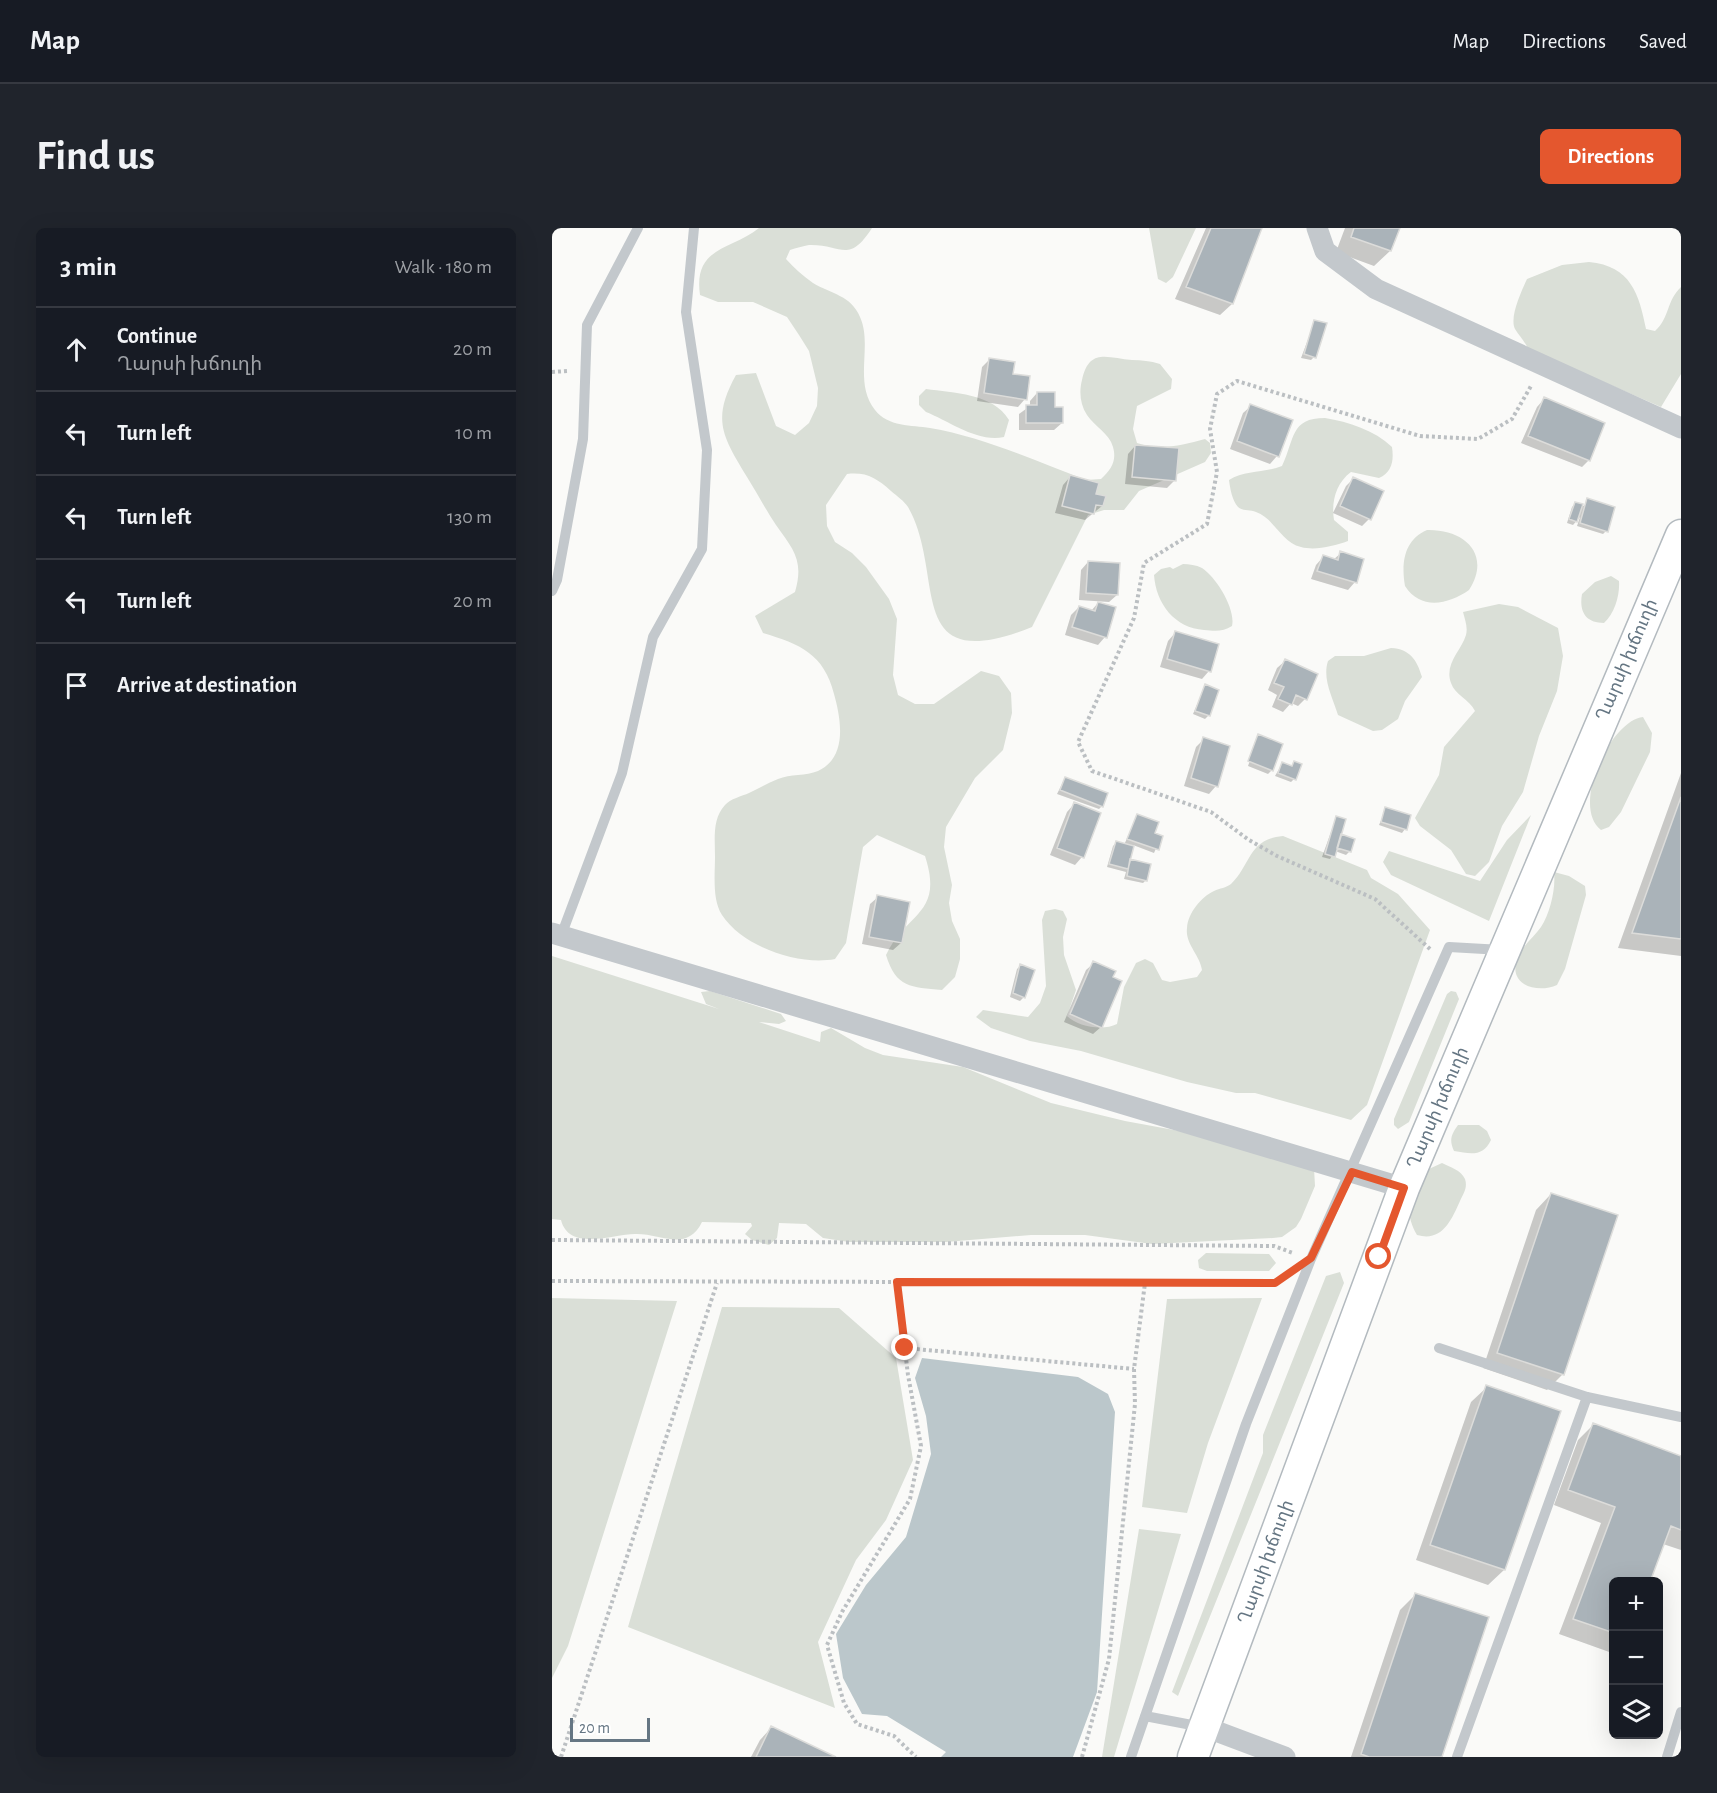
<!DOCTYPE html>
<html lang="en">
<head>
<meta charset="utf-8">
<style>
	:root { --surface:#171b24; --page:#20242c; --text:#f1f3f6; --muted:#9ea1a6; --line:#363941; --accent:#e4572e }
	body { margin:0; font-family:"Alegreya Sans","Noto Sans Armenian",sans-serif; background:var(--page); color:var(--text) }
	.controls { position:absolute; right:18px; bottom:18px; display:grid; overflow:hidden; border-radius:9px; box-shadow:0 6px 24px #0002 }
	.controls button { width:54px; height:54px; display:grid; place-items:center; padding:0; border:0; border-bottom:2px solid var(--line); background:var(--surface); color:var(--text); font:30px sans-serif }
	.scale { position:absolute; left:18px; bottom:15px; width:80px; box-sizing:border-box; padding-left:6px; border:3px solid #657683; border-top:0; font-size:16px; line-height:21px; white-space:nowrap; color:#657683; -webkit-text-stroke:4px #fff; paint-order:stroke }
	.stop { position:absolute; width:18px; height:18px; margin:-14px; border:4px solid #e4572e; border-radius:50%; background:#fff }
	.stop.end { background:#e4572e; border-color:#fff; box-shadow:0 2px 6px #0008 }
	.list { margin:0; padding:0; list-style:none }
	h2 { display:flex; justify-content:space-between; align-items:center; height:78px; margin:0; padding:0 24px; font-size:26px }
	h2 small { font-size:20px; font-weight:400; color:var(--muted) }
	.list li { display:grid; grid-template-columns:39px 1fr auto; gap:18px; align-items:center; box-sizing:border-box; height:84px; padding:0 24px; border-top:2px solid var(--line) }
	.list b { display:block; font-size:22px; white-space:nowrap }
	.list p { margin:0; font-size:20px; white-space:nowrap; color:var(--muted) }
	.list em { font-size:20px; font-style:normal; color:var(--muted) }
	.icon { flex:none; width:33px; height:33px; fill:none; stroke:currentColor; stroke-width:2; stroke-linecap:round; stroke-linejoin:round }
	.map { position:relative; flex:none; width:1129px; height:1529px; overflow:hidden; border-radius:9px }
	header { display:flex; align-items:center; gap:36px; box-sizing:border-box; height:84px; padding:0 30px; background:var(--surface); border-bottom:2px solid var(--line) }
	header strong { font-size:28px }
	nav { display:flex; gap:33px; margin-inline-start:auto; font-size:21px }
	.intro { display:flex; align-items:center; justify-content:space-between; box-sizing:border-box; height:144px; padding:0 36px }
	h1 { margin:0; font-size:42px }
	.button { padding:15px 27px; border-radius:9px; background:var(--accent); color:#fff; font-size:21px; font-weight:700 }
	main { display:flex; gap:36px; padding:0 36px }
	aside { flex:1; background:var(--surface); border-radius:9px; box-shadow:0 6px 24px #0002 }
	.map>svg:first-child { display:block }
	.green { fill:#dadfd7 }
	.water { fill:#bbc7cb }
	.shadow { fill:#0003 }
	.building { fill:#aab3b9; stroke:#dcdcda; stroke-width:1.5 }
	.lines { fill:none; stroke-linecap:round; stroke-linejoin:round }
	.secondary-casing { stroke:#b3babf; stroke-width:33 }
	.path { stroke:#bbbfc2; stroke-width:4; stroke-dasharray:3 3; stroke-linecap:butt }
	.lane { stroke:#c3c8cc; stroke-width:10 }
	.street { stroke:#c3c8cc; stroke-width:21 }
	.secondary { stroke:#fff; stroke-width:30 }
	.route { stroke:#e4572e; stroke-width:8 }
	.labels { text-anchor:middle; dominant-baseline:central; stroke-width:6; stroke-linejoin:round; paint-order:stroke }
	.street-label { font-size:18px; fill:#657683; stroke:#fff }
</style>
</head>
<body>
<header>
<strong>Map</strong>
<nav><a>Map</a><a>Directions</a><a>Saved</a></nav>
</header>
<div class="intro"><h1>Find us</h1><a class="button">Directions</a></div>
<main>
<aside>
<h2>3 min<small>Walk · 180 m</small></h2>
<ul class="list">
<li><svg class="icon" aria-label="ahead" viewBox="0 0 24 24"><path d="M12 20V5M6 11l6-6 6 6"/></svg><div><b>Continue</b><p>Ղարսի խճուղի</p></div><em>20 m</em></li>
<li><svg class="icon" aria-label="left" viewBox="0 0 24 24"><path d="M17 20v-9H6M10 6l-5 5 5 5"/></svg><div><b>Turn left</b></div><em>10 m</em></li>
<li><svg class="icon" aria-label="left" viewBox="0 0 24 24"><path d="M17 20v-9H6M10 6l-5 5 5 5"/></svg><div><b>Turn left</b></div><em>130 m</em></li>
<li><svg class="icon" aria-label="left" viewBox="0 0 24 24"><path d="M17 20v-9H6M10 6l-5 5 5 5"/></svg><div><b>Turn left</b></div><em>20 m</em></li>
<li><svg class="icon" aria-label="arrive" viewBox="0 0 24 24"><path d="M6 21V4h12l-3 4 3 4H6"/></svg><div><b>Arrive at destination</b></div></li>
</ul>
</aside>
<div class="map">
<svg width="1129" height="1529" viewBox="0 0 1129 1529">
	<rect width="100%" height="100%" fill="#fafaf8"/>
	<!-- green -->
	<path class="green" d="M207,0H320C296,37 290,16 257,17C251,18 244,20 238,22L234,31C242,40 251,48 261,55C279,66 299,67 308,89C321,118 301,154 323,182C336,199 360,197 378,200C431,209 484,233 534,252L549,251C559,242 565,233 561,219C557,205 543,199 535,187C528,176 527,164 530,152C537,119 556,130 580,132C590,132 598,133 608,136L620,151L619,161L585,178L581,201L585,215C609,223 630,217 653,211L658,215L659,225L653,234L587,263L572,282H552L536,287L480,399C349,451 395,347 356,279C352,273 345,268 339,263C324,250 315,244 295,246L274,277L275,298L283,314L300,325L314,339L337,371L345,391L341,447L346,467L363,476H382L429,443L447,448L459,465L460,485L451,522L423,550L394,599L392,619L400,657L397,675L400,693L408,711V731L403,749L390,762C359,759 344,760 334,727C355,683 392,687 373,628L325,607L311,619L294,715L283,731C247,738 191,719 170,687C160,672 163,646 163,629C163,611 160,591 173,577C178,571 190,568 197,565C207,560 216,555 226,551C238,546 254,548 266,543C296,529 289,491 282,466C272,426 248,416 211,405L203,388L243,364C252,333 242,322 224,297C214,282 205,265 195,249C171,209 159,192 184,147L204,145L224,198L243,207L257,195L265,178L266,160L257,123L247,107L235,89L201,74H166L148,67C141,18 180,22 207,0Z
		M597,0H644L621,49L614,55L606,51Z
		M1037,34C1079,38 1087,66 1094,101L1103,103C1118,90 1114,73 1129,59V146L1109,179L976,121C973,113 967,108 963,101C957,89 970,62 975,51L1010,37Z
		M374,161C401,165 441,165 457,192L452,209C426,215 397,193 374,184L367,177V168Z
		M773,190C797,194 822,202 840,219C842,233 840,244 827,250L799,244C784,255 779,274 782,292L796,304V313C782,318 763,323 749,319C729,314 722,290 704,284C698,281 692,284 686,279C680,272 678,260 677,252C693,242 713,245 730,238C743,211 738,190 773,190Z
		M875,302C912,301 940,326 917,362C897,376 869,383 853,358C849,335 852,312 875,302Z
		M631,336C637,336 644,337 650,340C664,349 684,381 680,398C671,404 663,403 652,402C623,400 604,376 602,347L609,341L618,339L621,341Z
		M1059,348L1067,353C1068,367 1063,385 1052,395C1033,395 1027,383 1030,366L1043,354Z
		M947,376L966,379L1006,400L1011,428L1005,463L987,508L971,564L950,598L937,634L923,648L914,646L899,622L868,598L863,590L887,547L892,519L923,483C917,471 903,467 899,455C892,436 909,423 914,407C916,399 913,392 911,384Z
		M839,420C858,421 865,432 870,449L853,473L846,491L830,502L821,503L786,487C781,470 770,451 776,433L783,428H812Z
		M1091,489L1100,505L1098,524L1069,584L1057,599L1049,602C1018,578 1059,492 1091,489Z
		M979,587L937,693L839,647L831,634L837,623L928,653L955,612Z
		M731,608L815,642L819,650L846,666L878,702L815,877L799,892L703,865H684L635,854L529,823L478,813L439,800L424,789L431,782L476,789L488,775L494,758L490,692L493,683L503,681L511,683L515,691L511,709L512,727L524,762L515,788C526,799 551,803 565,796L572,759L584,735L593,731L601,735L610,752L618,754L645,749L650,742C648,727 633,716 635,700C636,685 649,669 662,663C668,660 674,660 679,656C699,637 696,611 731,608Z
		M1002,644L1017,648L1033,658L1034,667L1013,741L1005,757C985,766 954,757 966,729C971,717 982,709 989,699C998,685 1004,661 1002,644Z
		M0,728L167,781L154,776L149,764L158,763L229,786L234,793L227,796L207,794L268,814L269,804L279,800L313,820L331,827L411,839L499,875L573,893L633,904L762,940L763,958L749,991L744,999L730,1009L721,1010L600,1016L533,1007H479L394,1014H297L271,1010L254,996L227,995L225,1010L217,1017L200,1012L193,1006L200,998L199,995L150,994C135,1025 108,1005 83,1006C62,1006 17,1024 9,992L0,991Z
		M899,763L904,764L907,771L857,894L846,901L842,897V891L895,766Z
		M906,897H927L935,903L939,912C931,929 919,926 902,923C897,912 899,907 906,897Z
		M890,935C898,939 909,942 913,951C916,960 911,966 908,973C899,993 890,1014 865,1007C852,985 857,968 866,946Z
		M654,1025L717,1026L724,1035L717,1043H655L647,1040L646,1032Z
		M788,1044L792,1055L626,1468L620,1464L711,1225V1207L774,1048Z
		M0,1070L125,1073L16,1418L0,1450Z
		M710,1070L656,1215L635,1285L590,1279L615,1071Z
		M170,1079L287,1080L344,1130L361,1232L334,1292L304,1332L266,1414L283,1480L76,1399Z
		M587,1301L629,1306L562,1529H550Z"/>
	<!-- water -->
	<path class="water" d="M370,1130L526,1149L556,1166L563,1184L545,1464L521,1529H389L394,1524L335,1488L310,1486L291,1450L284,1406L314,1357L354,1309L379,1226L374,1188L363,1150Z"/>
	<!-- shadow -->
	<path class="shadow" d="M654,0H709L680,76L668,87L623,71Z
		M793,0H846L838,23L822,38L784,24Z
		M763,93L762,129L759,132L749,130Z
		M437,132L460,148L473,171L466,179L425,173L430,139Z
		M485,165L502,180L510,195L502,202H467V186L478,178V173Z
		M992,171L1037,232L1030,239L969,215L985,179Z
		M699,178L725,228L718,236L678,221L691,185Z
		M583,218L623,252L615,260L573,256L576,226Z
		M518,249L542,267L550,278L533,292L503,285L511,257Z
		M801,251L817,291L810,298L781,285L794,258Z
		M1036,272L1054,303L1051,306L1025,298L1028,289L1021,297L1015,295L1020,279L1024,275L1032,278Z
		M789,325L803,354L796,362L759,351L764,337L771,329L781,332Z
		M536,334L565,367L557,374L527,372L529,342Z
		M546,375L553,409L546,417L513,407L519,387L527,379L539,383Z
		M623,405L657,443L650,451L608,439L616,413Z
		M733,433L753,471L746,478L739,475L731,484L720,479L725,467L716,462L725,440Z
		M653,458L657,487L653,491L641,486Z
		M706,510L720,542L716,546L696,538Z
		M652,511L664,558L657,566L632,558L644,519Z
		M742,535V551L739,554L723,548L730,536L738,539Z
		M1129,545V728L1066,720Z
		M513,550L550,578L547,581L505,566Z
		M522,576L530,629L523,637L498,627L515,584Z
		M834,581L853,601L850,605L827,597Z
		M585,588L601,606L609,609L602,625L581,617L576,632L594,652L591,655L572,651L574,644L555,639L561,618L565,614L572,617Z
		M784,590L788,607L798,623L794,627L783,623L778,631L770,629Z
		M326,669L349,715L341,722L310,716L318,676Z
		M542,735L549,799L541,806L512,794L534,742Z
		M468,738L472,769L468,773L458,769L465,741Z
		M999,966L1011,1146L995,1162L931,1140L984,982Z
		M935,1159L1007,1184L952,1342L936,1357L864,1332L919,1174Z
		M1041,1197L1129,1229V1322L1111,1316L1062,1354L1060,1425L1007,1406L1049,1295L1002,1277L1026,1212Z
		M864,1366L889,1529H799L848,1382Z
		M219,1500L280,1529H199L208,1512Z"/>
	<!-- building -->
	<path class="building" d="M659,0H710L681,76L634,59Z
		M802,0H848L839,23L799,9Z
		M762,92L775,95L764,130L752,126Z
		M437,130L463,134L461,146L478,148L475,172L432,165Z
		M485,164H503V179H511V195H474V177H485Z
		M992,169L1053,195L1038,233L976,208Z
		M698,176L741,192L727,229L685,213Z
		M583,217L627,220L624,253L580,249Z
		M518,247L547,255L544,266L554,268L551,278L544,277L542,286L510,278Z
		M801,249L832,263L819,292L788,278Z
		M1035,270L1063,279L1056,304L1028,295Z
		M1023,274L1031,276L1025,294L1017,291Z
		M788,323L812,331L805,355L765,343L771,327L786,332Z
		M536,333L568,335L566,367L534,365Z
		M546,374L564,379L555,410L520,399L527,378L543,383Z
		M623,403L667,416L659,444L615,431Z
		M733,431L766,446L755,472L744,467L740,477L726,471L732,459L722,455Z
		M653,456L667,462L658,488L643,483Z
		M706,506L731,516L721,543L696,533Z
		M651,509L678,518L666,559L639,550Z
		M742,533L750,536L744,552L726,545L730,534L740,538Z
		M513,549L556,565L551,579L508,562Z
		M1129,569V711L1080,705Z
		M522,574L549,585L532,630L505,620Z
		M833,579L859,587L855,602L829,594Z
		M585,586L607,594L603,605L611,608L607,622L575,611Z
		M784,588L794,591L783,629L773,626Z
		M789,606L803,611L799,624L785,620Z
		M564,613L582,618L576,641L557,636Z
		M578,631L599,636L595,653L575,648Z
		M325,667L358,674L350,715L317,709Z
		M541,733L564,743L561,749L570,753L550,800L518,786Z
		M468,736L483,742L473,770L461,765Z
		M999,965L1066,987L1012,1147L945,1125Z
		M934,1157L1009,1183L953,1342L878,1317Z
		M1041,1195L1129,1228V1302L1119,1298L1098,1354H1062V1405L1021,1391L1063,1279L1016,1262Z
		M863,1365L937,1389L890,1529H817L809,1526Z
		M219,1498L284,1529H204Z"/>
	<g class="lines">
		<!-- secondary casing -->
		<g class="secondary-casing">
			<path id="secondary" d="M641,1529L852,960L1129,307"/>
		</g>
		<!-- path -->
		<path class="path" d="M0,144L15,143
			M878,721L823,671L725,628L697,612L659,584L540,543L526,514L582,390L592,335L655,296L665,244L658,201L665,166L685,153L868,208L926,211L960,191L979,158
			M0,1012L722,1018L741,1025
			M0,1053L723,1055L731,1049
			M345,1055L356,1147L369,1218L358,1271L290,1384L275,1417L292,1475L305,1496L342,1508L364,1529
			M353,1120L582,1141
			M9,1529L165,1055
			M530,1529L557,1431L583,1176L582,1141L593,1055"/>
		<!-- lane -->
		<path class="lane" d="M0,363L5,352L31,211L35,97L86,0
			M9,708L70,545L101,409L150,321L155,222L134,84L142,0
			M887,1120L1035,1169L1129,1189
			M593,1488L650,1499
			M579,1529L694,1196L759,1031L897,719L950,722
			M905,1529L1035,1169
			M1115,1529L1129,1484"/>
		<!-- street -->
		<path class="street" d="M765,0L773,23L824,61L1129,200
			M0,705L852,960
			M653,1499L733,1529"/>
		<!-- secondary -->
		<use href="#secondary" class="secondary"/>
	</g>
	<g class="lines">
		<!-- route -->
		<path class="route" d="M353,1120L345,1054L723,1055L759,1030L800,944L852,960L827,1029"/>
	</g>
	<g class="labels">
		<!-- street labels -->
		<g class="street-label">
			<text transform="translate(1075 432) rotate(-67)">Ղարսի խճուղի</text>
			<text transform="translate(886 880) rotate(-67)">Ղարսի խճուղի</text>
			<text transform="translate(714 1334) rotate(-70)">Ղարսի խճուղի</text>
		</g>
	</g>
</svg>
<div class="controls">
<button>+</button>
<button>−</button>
<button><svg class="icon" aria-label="layers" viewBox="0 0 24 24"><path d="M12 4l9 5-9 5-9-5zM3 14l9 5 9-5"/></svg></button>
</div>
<div class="scale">20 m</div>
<div class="stop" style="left:827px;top:1029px"></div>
<div class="stop end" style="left:353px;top:1120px"></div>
</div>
</main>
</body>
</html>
